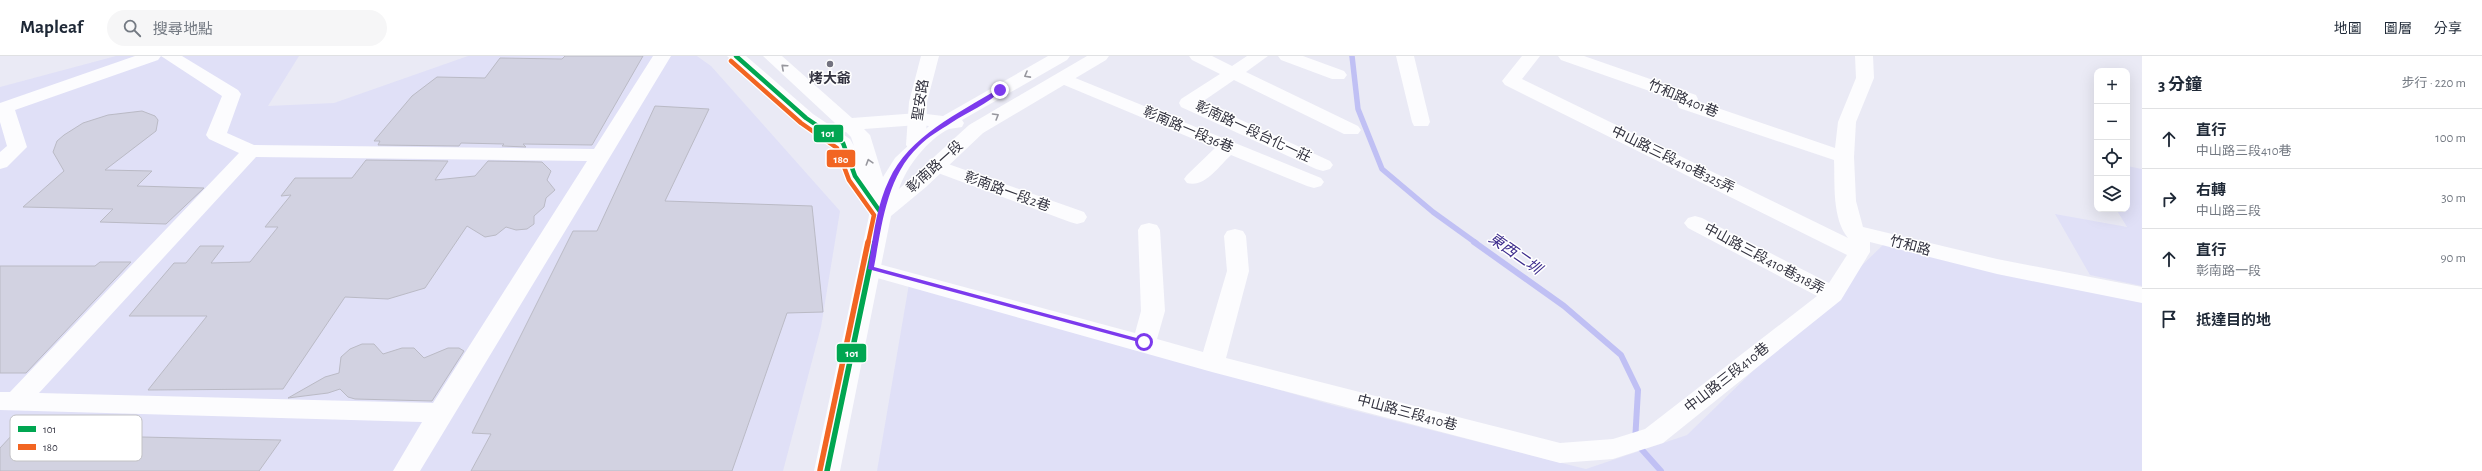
<!DOCTYPE html>
<html lang="zh-TW">
<head>
<meta charset="utf-8">
<style>
	:root { --surface:#fff; --page:#f6f6f7; --text:#1f2937; --muted:#747a83; --line:#e0e1e3 }
	body { margin:0; font-family:"Alegreya Sans","Noto Sans TC",sans-serif; background:var(--page); color:var(--text) }
	.controls { position:absolute; right:12px; top:12px; display:grid; overflow:hidden; border-radius:8px; box-shadow:0 4px 16px #0002 }
	.controls button { width:36px; height:36px; display:grid; place-items:center; padding:0; border:0; border-bottom:1px solid var(--line); background:var(--surface); color:var(--text); font:20px sans-serif }
	.stop { position:absolute; width:12px; height:12px; margin:-9px; border:3px solid #7c3aed; border-radius:50%; background:#fff }
	.stop.end { background:#7c3aed; border-color:#fff; box-shadow:0 1px 4px #0008 }
	.list { margin:0; padding:0; list-style:none }
	h2 { display:flex; justify-content:space-between; align-items:center; height:52px; margin:0; padding:0 16px; font-size:17px }
	h2 small { font-size:13px; font-weight:400; color:var(--muted) }
	.list li { display:grid; grid-template-columns:26px 1fr auto; gap:12px; align-items:center; box-sizing:border-box; height:60px; padding:0 16px; border-top:1px solid var(--line) }
	.list b { display:block; font-size:15px; white-space:nowrap }
	.list p { margin:0; font-size:13px; white-space:nowrap; color:var(--muted) }
	.list em { font-size:13px; font-style:normal; color:var(--muted) }
	.icon { flex:none; width:22px; height:22px; fill:none; stroke:currentColor; stroke-width:2; stroke-linecap:round; stroke-linejoin:round }
	.map { position:relative; flex:none; width:2142px; height:415px; overflow:hidden }
	header { display:flex; align-items:center; gap:24px; box-sizing:border-box; height:56px; padding:0 20px; background:var(--surface); border-bottom:1px solid var(--line) }
	header strong { font-size:19px }
	nav { display:flex; gap:22px; margin-inline-start:auto; font-size:14px }
	.search { width:280px; height:36px; background:var(--page); display:flex; align-items:center; gap:10px; box-sizing:border-box; padding:0 14px; border-radius:22px; color:var(--muted); font-size:15px }
	main { display:flex }
	aside { flex:1; background:var(--surface) }
	.map>svg:first-child { display:block }
	.built { fill:#e0e0f7 }
	.lines { fill:none; stroke-linecap:round; stroke-linejoin:round }
	.stream-far1 { stroke:#c0c0f4; stroke-width:5.5 }
	.stream { stroke:#c0c0f4; stroke-width:6 }
	.building { fill:#d2d2e1; stroke:#babac5 }
	.minor { fill:#fcfcfe; fill-rule:evenodd }
	.major { fill:#fcfcfe; fill-rule:evenodd }
	.bus-1-far1-casing { stroke:#fff; stroke-width:7 }
	.bus-1-casing { stroke:#fff; stroke-width:8 }
	.bus-2-far1-casing { stroke:#fff; stroke-width:7 }
	.bus-2-casing { stroke:#fff; stroke-width:8 }
	.bus-1-far1 { stroke:#00a651; stroke-width:4.5 }
	.bus-1 { stroke:#00a651; stroke-width:5.5 }
	.bus-2-far1 { stroke:#f26522; stroke-width:4.5 }
	.bus-2 { stroke:#f26522; stroke-width:5.5 }
	.oneway { stroke:#97979e }
	.route { fill:#7c3aed }
	.poi-dot { fill:#72727f; stroke:#fff; stroke-width:1.5 }
	.labels { text-anchor:middle; dominant-baseline:central; stroke-width:3; stroke-linejoin:round; paint-order:stroke }
	.poi-label { font-size:14px; font-weight:bold; fill:#32323f; stroke:#fff }
	.street-label { font-size:14px; fill:#32323f; stroke:#fff }
	.water-label { font-size:15px; font-style:italic; fill:#3b2a8b; stroke:#fff }
	.key { fill:#fff; stroke:#c2c2c5; stroke-width:1 }
	.key-label { font-size:11px; fill:#32323f }
	.line-badge { stroke:#fff; stroke-width:1.5 }
	.badge-label { font-size:11px; text-anchor:middle; font-weight:bold; fill:#fff }
</style>
</head>
<body>
<header>
<strong>Mapleaf</strong>
<div class="search"><svg class="icon" aria-label="search" viewBox="0 0 24 24"><circle cx="10" cy="10" r="6"/><path d="M15 15l6 6"/></svg>搜尋地點</div>
<nav><a>地圖</a><a>圖層</a><a>分享</a></nav>
</header>
<main>
<div class="map">
<svg width="2142" height="415" viewBox="0 0 2142 415">
	<rect width="100%" height="100%" fill="#eaeaf5"/>
	<!-- built -->
	<path class="built" d="M116,0H299L268,50L334,47L468,0H697L711,10L840,155L821,271L783,415H0V31Z
		M2127,110L2142,113V230L2090,219L2055,158L2127,171L2116,153H2127Z
		M1885,187L2142,239V415H877L909,228L1336,350L1586,413L1687,379Z"/>
	<g class="lines">
		<!-- stream-far1 -->
		<path class="stream-far1" d="M1352,0L1358,53L1382,113L1433,156L1476,187"/>
		<!-- stream -->
		<path class="stream" d="M1474,186L1564,250L1621,299L1638,334L1635,386L1661,415"/>
	</g>
	<!-- building -->
	<path class="building" d="M565,0H643L592,89L523,88L526,91L502,90L504,88L461,87L459,90L378,89L380,85H374L412,40L437,21L485,22L500,2L562,3Z
		M655,50L709,53L665,145L812,150L823,256L787,257L732,415H471L491,378L472,377L573,175H597Z
		M142,55L155,60L158,64L156,75L105,114L152,115L137,130L204,132L166,168L100,166L113,153L23,151L64,115L53,96L57,85L64,79L83,67L108,59Z
		M366,104L448,105L435,124L475,120L488,105L542,106L551,115L547,124L555,134L546,142L544,151L534,160V168L527,173L516,174L506,171L496,179L485,181L467,170L425,232L388,243L345,241L283,333L148,334L207,260H129L174,207H186L200,190H224L211,207L250,206L278,171H265L291,139L281,140L295,122H352Z
		M100,206H131L26,317H0V210H95Z
		M362,288H374L383,298L402,292H414L424,302L448,292H459L464,295L432,345L355,343L348,341L340,333L328,337L288,342L325,321L339,317L341,301L350,293Z
		M13,378L228,383L281,384L259,415H0V392Z"/>
	<g class="lines">
		<!-- minor -->
		<path class="minor" d="M135,0H161L158,4L15,54L27,91L7,111L0,113V96L7,90L0,66V47Z
			M161,0H182L238,34L241,38L227,77L254,89L594,93L653,0H671L420,415H393L422,366L0,354V336H10L239,97L209,83L206,79L222,40ZM256,101L587,105L433,347L39,337Z
			M921,0H939L927,46L926,89L923,93H909L906,89L909,46Z
			M1189,0H1212L1232,10L1247,0H1268L1246,16L1358,70L1361,74L1358,78H1344L1234,24L1202,46L1330,105L1333,109L1330,113L1323,115L1316,113L1181,51L1179,47L1181,43L1220,18L1192,4Z
			M1278,0H1303L1344,15L1347,19L1344,23H1332L1281,4Z
			M1396,0H1414L1430,66L1428,70H1414L1412,66Z
			M1522,0H1540L1522,23L1848,182C1832,162 1835,129 1834,104L1679,52L1677,48L1678,45L1561,4L1558,0H1584L1696,39L1698,43L1697,45L1835,92L1838,66L1856,22L1855,0H1873L1874,22L1856,66L1854,101L1856,145L1863,171L1997,203L2142,231V247L1997,218L1870,186V196L1841,244L1663,387L1613,403L1560,407L1212,316L863,218L860,213L863,208L871,206L1135,277L1141,255L1138,174L1141,169L1149,167L1157,169L1160,174L1165,255L1157,283L1203,296L1227,215L1224,180L1227,175L1235,173L1243,175L1246,180L1249,215L1226,302L1560,387L1613,383L1645,373L1817,240L1688,172L1684,167L1688,162L1695,160L1702,162L1829,227L1847,199L1505,29L1502,25Z
			M1063,17L1321,122L1324,126L1321,130L1314,132L1307,130L1231,99C1219,110 1205,132 1187,127L1184,123L1187,119L1215,92L1057,26L1054,22L1057,18Z
			M937,104L1084,156L1087,161L1084,166L1077,168L1070,166L930,114L927,110L930,106Z"/>
		<!-- major -->
		<path class="major" d="M727,0H746L813,58L831,70L835,67L763,0H782L852,62L918,57L943,60L1048,0H1070L1067,4L962,64L964,67L962,71C958,72 953,72 949,73C928,83 906,111 899,133L969,69L1087,0H1109L1106,4L983,77L926,131L891,160L840,415H814L870,155L845,120L834,90L799,66ZM918,69L929,70L895,102L883,121L870,79L864,73ZM846,76L851,81L854,90L850,83L841,77Z"/>
		<!-- bus-1-far1 casing -->
		<g class="bus-1-far1-casing">
			<path id="bus-1-far1" d="M736,0L806,62L843,87L855,120L881,157L875,187"/>
		</g>
		<!-- bus-1 casing -->
		<g class="bus-1-casing">
			<path id="bus-1" d="M827,415L875,186"/>
		</g>
		<!-- bus-2-far1 casing -->
		<g class="bus-2-far1-casing">
			<path id="bus-2-far1" d="M731,5L801,67L837,92L849,124L874,159L868,187"/>
		</g>
		<!-- bus-2 casing -->
		<g class="bus-2-casing">
			<path id="bus-2" d="M820,414L868,186"/>
		</g>
		<!-- bus-1-far1 -->
		<use href="#bus-1-far1" class="bus-1-far1"/>
		<!-- bus-1 -->
		<use href="#bus-1" class="bus-1"/>
		<!-- bus-2-far1 -->
		<use href="#bus-2-far1" class="bus-2-far1"/>
		<!-- bus-2 -->
		<use href="#bus-2" class="bus-2"/>
	</g>
	<!-- one-way arrows -->
	<defs><path id="oneway-chevron" d="M-2-3.5L2.5 0L-2 3.5" fill="none" stroke-width="1.6" stroke-linecap="round" stroke-linejoin="round"/></defs>
	<g class="oneway">
		<use href="#oneway-chevron" transform="translate(784 11) rotate(-138)"/>
		<use href="#oneway-chevron" transform="translate(1027 19) rotate(151)"/>
		<use href="#oneway-chevron" transform="translate(996 60) rotate(-31)"/>
		<use href="#oneway-chevron" transform="translate(869 106) rotate(-107)"/>
	</g>
	<!-- route -->
	<path class="route" d="M998,33L1002,34C988,48 967,56 951,67C940,74 928,81 919,90C886,121 882,170 874,211L1144,284L1147,286L1146,288L868,213C873,183 876,151 889,124C909,80 959,57 998,33Z"/>
	<!-- markers -->
	<circle class="poi-dot" cx="830" cy="8" r="4"/>
	<g class="labels">
		<!-- poi labels -->
		<g class="poi-label">
			<text x="830" y="23">烤大爺</text>
		</g>
		<!-- street labels -->
		<g class="street-label">
			<text transform="translate(1683 43) rotate(23)">竹和路401巷</text>
			<text transform="translate(921 44) rotate(-81)">聖安路</text>
			<text transform="translate(1188 74) rotate(23)">彰南路一段36巷</text>
			<text transform="translate(1253 76) rotate(25)">彰南路一段台化一莊</text>
			<text transform="translate(1673 104) rotate(26)">中山路三段410巷325弄</text>
			<text transform="translate(935 111) rotate(-42)">彰南路一段</text>
			<text transform="translate(1007 136) rotate(20)">彰南路一段2巷</text>
			<text transform="translate(1910 190) rotate(15)">竹和路</text>
			<text transform="translate(1764 203) rotate(28)">中山路三段410巷318弄</text>
			<text transform="translate(1727 322) rotate(-38)">中山路三段410巷</text>
			<text transform="translate(1407 357) rotate(15)">中山路三段410巷</text>
		</g>
		<!-- water labels -->
		<g class="water-label">
			<text transform="translate(1515 198) rotate(35)">東西二圳</text>
		</g>
	</g>
	<!-- legend -->
	<rect x="10" y="359" width="132" height="46" rx="6" class="key"/>
	<rect x="18" y="370" width="18" height="6" fill="#00a651"/>
	<rect x="18" y="388" width="18" height="6" fill="#f26522"/>
	<g class="key-label">
		<text x="43" y="377">101</text>
		<text x="43" y="395">180</text>
	</g>
	<g class="line-badge">
		<rect x="813" y="68" width="31" height="19" rx="4" fill="#00a651"/>
		<rect x="826" y="93" width="30" height="19" rx="4" fill="#f26522"/>
		<rect x="836" y="287" width="31" height="20" rx="4" fill="#00a651"/>
	</g>
	<g class="badge-label">
		<text x="828" y="81">101</text>
		<text x="841" y="107">180</text>
		<text x="852" y="301">101</text>
	</g>
</svg>
<div class="controls">
<button>+</button>
<button>−</button>
<button><svg class="icon" aria-label="locate" viewBox="0 0 24 24"><circle cx="12" cy="12" r="6"/><path d="M12 2v4M12 18v4M2 12h4M18 12h4"/></svg></button>
<button><svg class="icon" aria-label="layers" viewBox="0 0 24 24"><path d="M12 4l9 5-9 5-9-5zM3 14l9 5 9-5"/></svg></button>
</div>
<div class="stop" style="left:1144px;top:286px"></div>
<div class="stop end" style="left:1000px;top:34px"></div>
</div>
<aside>
<h2>3 分鐘<small>步行 · 220 m</small></h2>
<ul class="list">
<li><svg class="icon" aria-label="ahead" viewBox="0 0 24 24"><path d="M12 20V5M6 11l6-6 6 6"/></svg><div><b>直行</b><p>中山路三段410巷</p></div><em>100 m</em></li>
<li><svg class="icon" aria-label="right" viewBox="0 0 24 24"><path d="M7 20v-9h11M14 6l5 5-5 5"/></svg><div><b>右轉</b><p>中山路三段</p></div><em>30 m</em></li>
<li><svg class="icon" aria-label="ahead" viewBox="0 0 24 24"><path d="M12 20V5M6 11l6-6 6 6"/></svg><div><b>直行</b><p>彰南路一段</p></div><em>90 m</em></li>
<li><svg class="icon" aria-label="arrive" viewBox="0 0 24 24"><path d="M6 21V4h12l-3 4 3 4H6"/></svg><div><b>抵達目的地</b></div></li>
</ul>
</aside>
</main>
</body>
</html>
